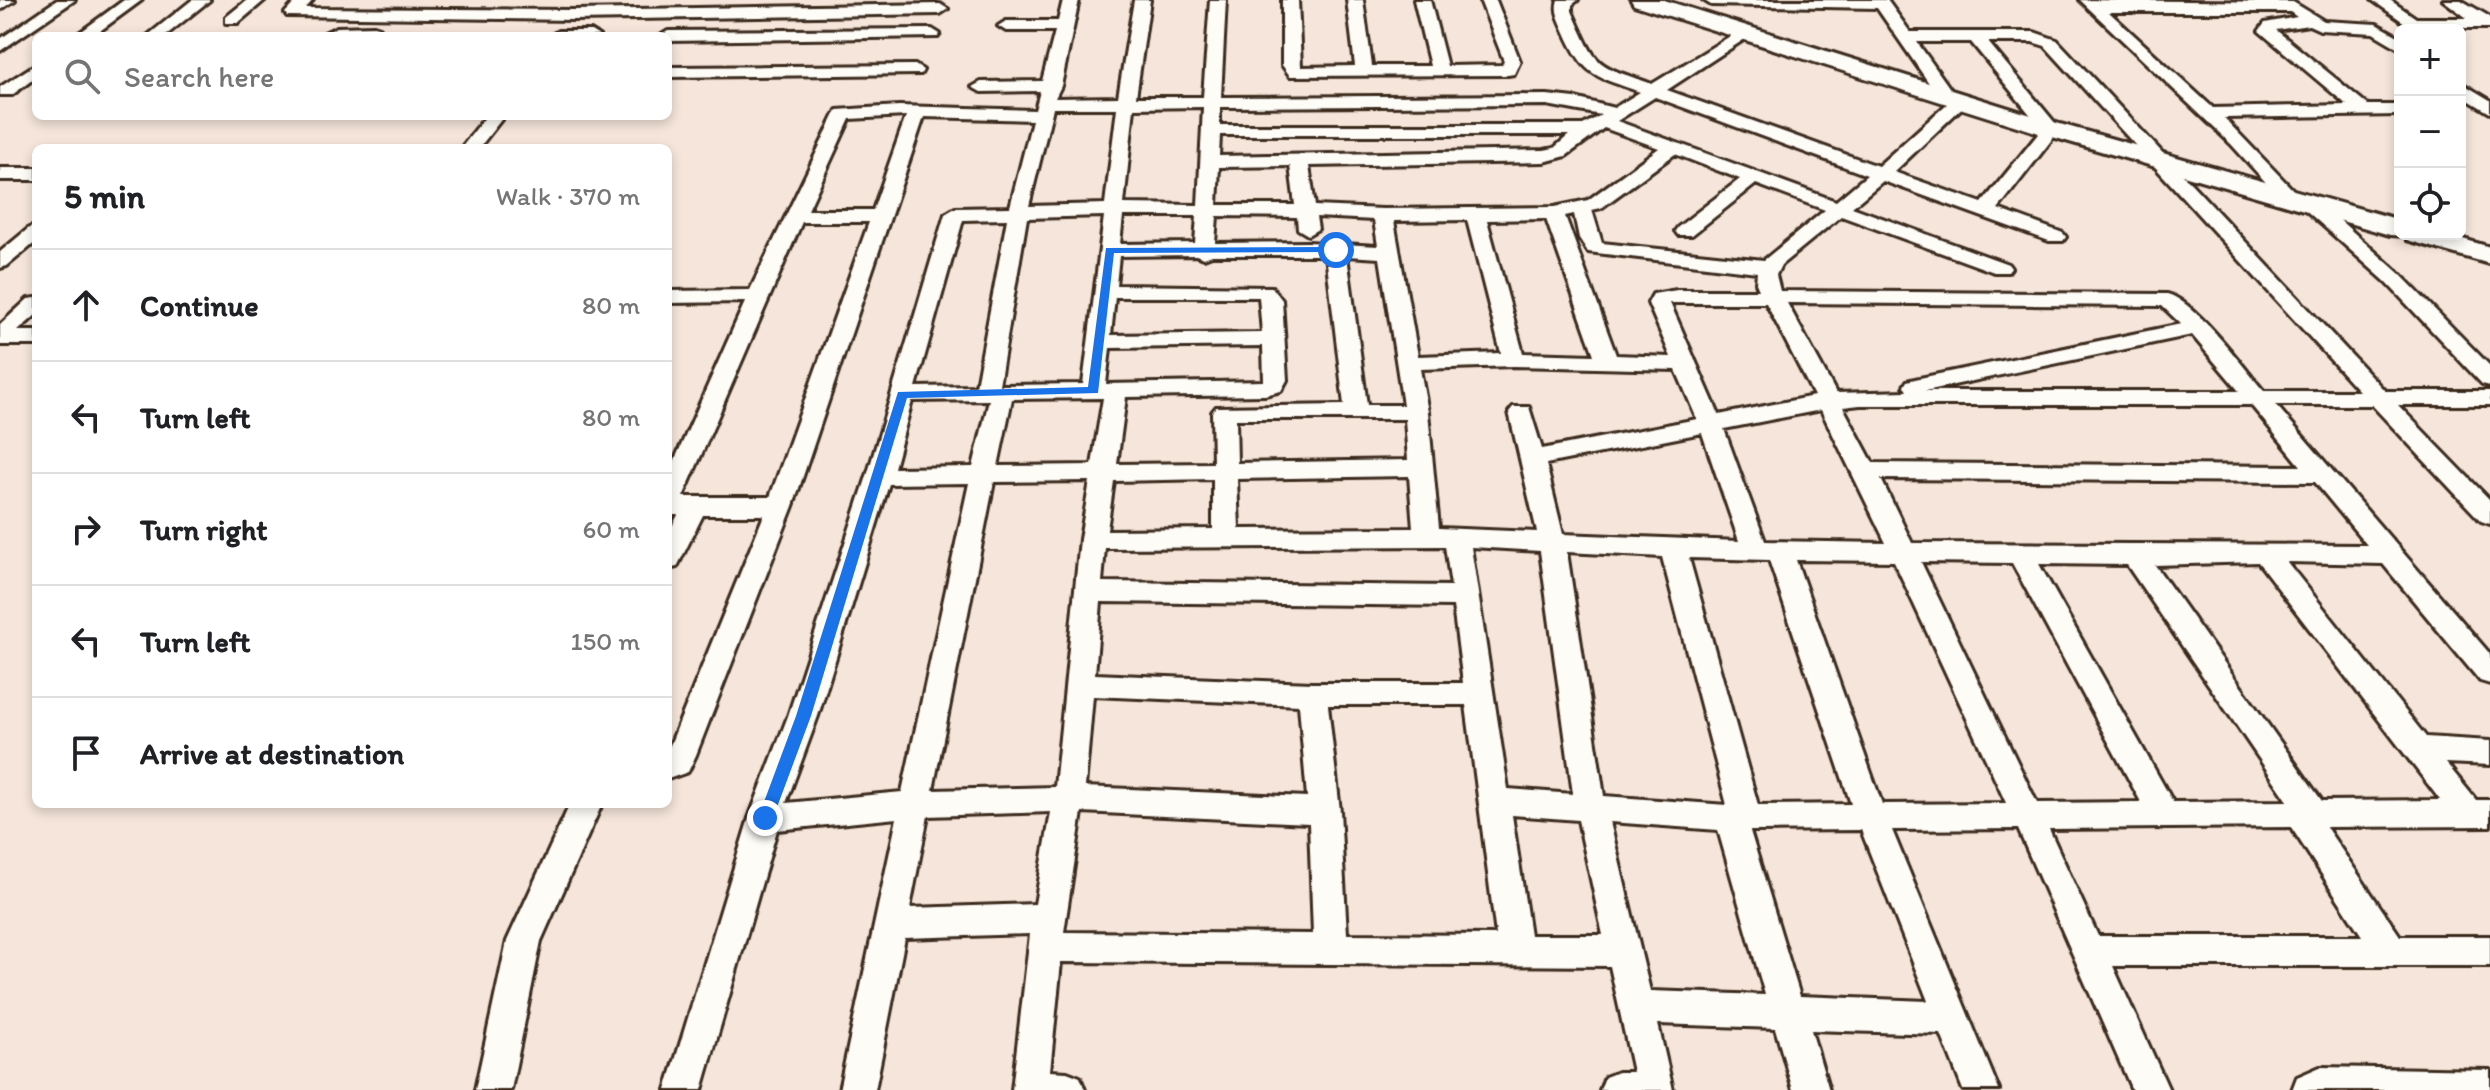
<!DOCTYPE html>
<html lang="en">
<head>
<meta charset="utf-8">
<style>
	:root { --surface:#fff; --page:#f6f6f6; --text:#202124; --muted:#757577; --line:#e0e0e0 }
	body { margin:0; font-family:Itim,sans-serif; background:var(--page); color:var(--text) }
	.controls { position:absolute; right:24px; top:24px; display:grid; overflow:hidden; border-radius:12px; box-shadow:0 4px 12px #0003 }
	.controls button { width:72px; height:72px; display:grid; place-items:center; padding:0; border:0; border-bottom:2px solid var(--line); background:var(--surface); color:var(--text); font:40px sans-serif }
	.stop { position:absolute; width:24px; height:24px; margin:-18px; border:6px solid #1a73e8; border-radius:50%; background:#fff }
	.stop.end { background:#1a73e8; border-color:#fff; box-shadow:0 2px 8px #0008 }
	.list { margin:0; padding:0; list-style:none }
	h2 { display:flex; justify-content:space-between; align-items:center; height:104px; margin:0; padding:0 32px; font-size:34px }
	h2 small { font-size:26px; font-weight:400; color:var(--muted) }
	.list li { display:grid; grid-template-columns:52px 1fr auto; gap:24px; align-items:center; box-sizing:border-box; height:112px; padding:0 32px; border-top:2px solid var(--line) }
	.list b { display:block; font-size:30px; white-space:nowrap }
	.list em { font-size:26px; font-style:normal; color:var(--muted) }
	.icon { flex:none; width:44px; height:44px; fill:none; stroke:currentColor; stroke-width:2; stroke-linecap:round; stroke-linejoin:round }
	.map { position:relative; flex:none; width:2490px; height:1090px; overflow:hidden }
	.search { position:absolute; background:var(--surface); box-shadow:0 4px 12px #0003; left:32px; top:32px; width:640px; height:88px; display:flex; align-items:center; gap:20px; box-sizing:border-box; padding:0 28px; border-radius:12px; color:var(--muted); font-size:30px }
	.panel { position:absolute; background:var(--surface); box-shadow:0 4px 12px #0003; left:32px; top:144px; width:640px; height:664px; border-radius:12px }
	.map>svg:first-child { display:block }
	.lines { fill:none; stroke-linecap:round; stroke-linejoin:round }
	.street-casing { stroke:#3b2a1e; stroke-width:6 }
	.secondary-casing { stroke:#3b2a1e; stroke-width:6 }
	.street { fill:#fdfcf7; fill-rule:evenodd }
	.secondary { fill:#fdfcf7; fill-rule:evenodd }
	.route { fill:#1a73e8 }
</style>
</head>
<body>
<div class="map">
<svg width="2490" height="1090" viewBox="0 0 2490 1090">
	<rect width="100%" height="100%" fill="#f5e5da"/>
	<filter id="ink" filterUnits="userSpaceOnUse"><feTurbulence type="fractalNoise" baseFrequency=".0125" numOctaves="2"/><feDisplacementMap in="SourceGraphic" scale="16" xChannelSelector="R" yChannelSelector="G"/><feConvolveMatrix kernelMatrix="1 2 1 2 8 2 1 2 1" color-interpolation-filters="sRGB"/></filter>
	<g filter="url(#ink)">
		<g class="lines">
			<!-- street casing -->
			<g class="street-casing">
				<path id="street" d="M0,0H15L0,10Z
					M57,0H75L0,51V39Z
					M124,0H142L93,36H75Z
					M192,0H210L165,36H147Z
					M247,0H265L238,23H226V17Z
					M297,0H313L306,8L574,10L940,4L948,9L940,14L574,20L287,16L285,13Z
					M1063,0H1079L1061,86L1055,98L1118,97L1134,0H1150L1136,97H1203L1210,0H1226L1221,97L1547,95L1575,98L1614,108L1640,92C1594,75 1585,78 1564,30C1560,20 1554,11 1558,0H1578L1572,5V11C1598,69 1593,63 1652,84L1745,27L1751,29V35L1667,90L1878,166L1948,103L1942,102L1877,8L1711,5L1703,0H1887L1910,32H2034L2057,40L2385,391H2490V405H2398L2490,500V524L2481,521L2372,405H2276L2490,654V684L2480,681L2383,564L2287,562L2426,737L2490,741V765L2446,763L2476,800H2490V826L2326,827L2400,936H2490V966H2113L2169,1090H2132L2018,829L1892,830L1999,1090H1963L1941,1034L1811,1030L1829,1090H1793L1775,1028L1658,1024L1673,1090H1600L1605,1077L1618,1072H1633L1610,966L1061,962L1050,1071L1067,1072L1080,1077L1085,1090H1012L1030,934L905,938L875,1090H839L897,818L777,830L702,1090H666L749,818L788,716L867,476L945,214L955,208L1010,207L1032,120L924,117L793,506L696,755L688,772L668,779V750L764,515H703L677,567L668,569V534L678,515H668V475L745,302L668,303V291L750,290L837,110L899,106L1035,110L1040,91L981,92L972,87L981,82L1042,81L1055,31H1006L998,26L1006,21H1058ZM1917,42H1971L2042,129L1982,203L1894,172L1969,101L1966,97H1956ZM1988,42H2032L2045,46L2359,391H2264C2244,368 2194,300 2167,294L1780,291L1776,275L1781,265L1841,216L1994,272H2008L2011,268L2008,264L1852,207L1883,181L2049,241H2063L2066,237L2063,233L1998,209L2060,129ZM1655,97L1867,175L1836,201L1617,121ZM1547,105L1601,115L1583,125H1220V107ZM1203,107L1198,205L1124,204L1134,108ZM1053,108H1117L1105,204L1029,206ZM906,116L873,210H808L850,119ZM1604,128L1659,148L1588,200L1554,207L1383,209L1315,206L1309,166L1544,162L1566,156ZM1220,135H1569L1554,148L1544,150L1219,156ZM1675,154L1740,179L1678,227L1675,231L1678,235H1692L1756,184L1825,210L1764,260L1602,243L1592,210L1601,208ZM1290,166L1295,205H1217L1219,167ZM1574,214L1579,238L1588,252L1757,272L1756,283L1759,290H1677L1653,294L1648,303L1671,357L1616,355L1565,216ZM1104,216L1083,384L999,385L1027,218ZM1123,216H1197L1195,243L1120,244ZM1217,216L1297,217L1298,229L1308,235L1318,229L1316,217L1374,220L1378,246L1308,242L1215,243ZM1007,219L976,386L916,387L963,220ZM1546,219L1594,355L1523,353L1487,220ZM1467,220L1501,353L1418,356L1394,221ZM802,222H869L770,497H683ZM1196,255L1204,258L1212,255H1326L1344,405L1216,407L1212,412L1213,463L1117,464L1126,397L1265,395L1281,391L1287,380L1282,300L1272,287L1116,285L1119,256ZM1347,256L1380,258L1403,405H1367ZM1115,297H1259L1262,333L1111,335ZM1670,303H1766L1814,396L1719,415ZM1787,303L2162,306L2181,324L1915,379L1907,381L1904,386L1907,391L1836,393ZM2192,335L2239,391H1925ZM1263,346L1264,381L1106,384L1110,348ZM1514,366L1676,370L1697,419L1542,449L1529,407H1513L1509,412L1537,532L1439,528L1428,412L1420,369ZM1103,398L1092,465L998,466L1012,399ZM989,400L973,467L894,468L912,401ZM1860,405H2251L2301,466L1873,463L1843,407ZM1821,410L1886,543L1765,541L1724,429ZM1236,419H1405L1408,460L1237,463ZM1702,433L1739,541L1563,534L1546,464ZM1409,476L1413,528L1239,529L1237,479ZM1213,479V529L1107,530L1114,481ZM1881,479L2315,482L2367,545L1912,543ZM1090,481L1080,539L1055,787L933,790L994,482ZM969,483L902,792L786,803L818,716L889,484ZM1445,546L1451,586L1102,582L1105,548ZM1471,547L1540,551L1573,794L1508,789ZM1567,552L1662,557L1727,805L1604,796ZM1689,558L1769,560L1851,804L1758,805ZM1796,560L1894,561L2006,803L1882,804ZM1921,562L2012,563L2141,802L2037,803ZM2258,562L2440,800L2322,801L2155,565ZM2039,564L2127,565L2288,801L2173,802ZM1101,602L1453,606L1463,683H1312L1095,674ZM1093,696L1299,705L1307,797L1085,787ZM1328,705H1466L1496,935L1347,934L1340,811ZM1051,812L1035,904L910,908L928,816ZM1082,812L1309,823L1313,934L1064,932ZM1512,815L1578,820L1603,935H1530ZM1610,822L1718,830L1765,995L1650,991ZM2291,827L2362,936H2098L2049,829ZM1861,830L1928,1001L1800,996L1750,831Z
					M1282,0H1298L1301,67L1355,66L1347,0H1363L1372,66H1430L1414,0H1430L1447,66L1502,65L1504,61L1480,0H1496L1520,61L1514,74L1508,75L1290,76L1282,65Z
					M2080,0L2293,2L2324,21L2377,24L2400,37V49L2373,33L2320,30L2309,25L2276,30L2368,105H2400V115L2224,118L2298,195L2288,201L2281,199L2231,144ZM2109,12H2290L2297,17L2265,23L2259,31L2347,105L2213,108Z
					M2372,0H2390L2416,18H2467L2443,0H2461L2490,17V28H2412Z
					M374,26L380,28V34L318,36L337,27Z
					M932,29L940,34L938,37L668,41V36H660L668,31Z
					M558,31H591L599,36H550Z
					M36,64V77L12,95H0V87Z
					M915,65L923,70L921,74L668,77V67Z
					M2460,82L2490,100V113L2460,95Z
					M486,116H504L479,148H461Z
					M0,168H36V180H0Z
					M2308,196L2315,198L2400,274L2490,366V386L2482,384L2386,282L2301,206L2298,202L2301,198Z
					M36,226V242L7,266L0,268V252L29,228Z
					M36,298V315L18,331H36V345H0V325L28,299Z
					M570,804H602L541,941L511,1090H475L507,941Z
					M2320,1067L2490,1070V1090H2292L2297,1077Z"/>
			</g>
			<!-- secondary casing -->
			<g class="secondary-casing">
				<path id="secondary" d="M1631,0H1664L2060,124L2400,220V234H2446L2490,247V264L2407,240L2405,236L2390,235L2042,134L1634,5Z"/>
			</g>
			<!-- street -->
			<use href="#street" class="street"/>
			<!-- secondary -->
			<use href="#secondary" class="secondary"/>
		</g>
	</g>
	<!-- route -->
	<path class="route" d="M1336,247L1339,248V252L1114,253L1098,393L907,398L811,716L773,818L765,824L760,822L758,818L796,716L898,392L1088,387L1106,248Z"/>
</svg>
<div class="controls">
<button>+</button>
<button>−</button>
<button><svg class="icon" aria-label="locate" viewBox="0 0 24 24"><circle cx="12" cy="12" r="6"/><path d="M12 2v4M12 18v4M2 12h4M18 12h4"/></svg></button>
</div>
<div class="stop" style="left:1336px;top:250px"></div>
<div class="stop end" style="left:765px;top:818px"></div>
<div class="search"><svg class="icon" aria-label="search" viewBox="0 0 24 24"><circle cx="10" cy="10" r="6"/><path d="M15 15l6 6"/></svg>Search here</div>
<section class="panel">
<h2>5 min<small>Walk · 370 m</small></h2>
<ul class="list">
<li><svg class="icon" aria-label="ahead" viewBox="0 0 24 24"><path d="M12 20V5M6 11l6-6 6 6"/></svg><div><b>Continue</b></div><em>80 m</em></li>
<li><svg class="icon" aria-label="left" viewBox="0 0 24 24"><path d="M17 20v-9H6M10 6l-5 5 5 5"/></svg><div><b>Turn left</b></div><em>80 m</em></li>
<li><svg class="icon" aria-label="right" viewBox="0 0 24 24"><path d="M7 20v-9h11M14 6l5 5-5 5"/></svg><div><b>Turn right</b></div><em>60 m</em></li>
<li><svg class="icon" aria-label="left" viewBox="0 0 24 24"><path d="M17 20v-9H6M10 6l-5 5 5 5"/></svg><div><b>Turn left</b></div><em>150 m</em></li>
<li><svg class="icon" aria-label="arrive" viewBox="0 0 24 24"><path d="M6 21V4h12l-3 4 3 4H6"/></svg><div><b>Arrive at destination</b></div></li>
</ul>
</section>
</div>
</body>
</html>
